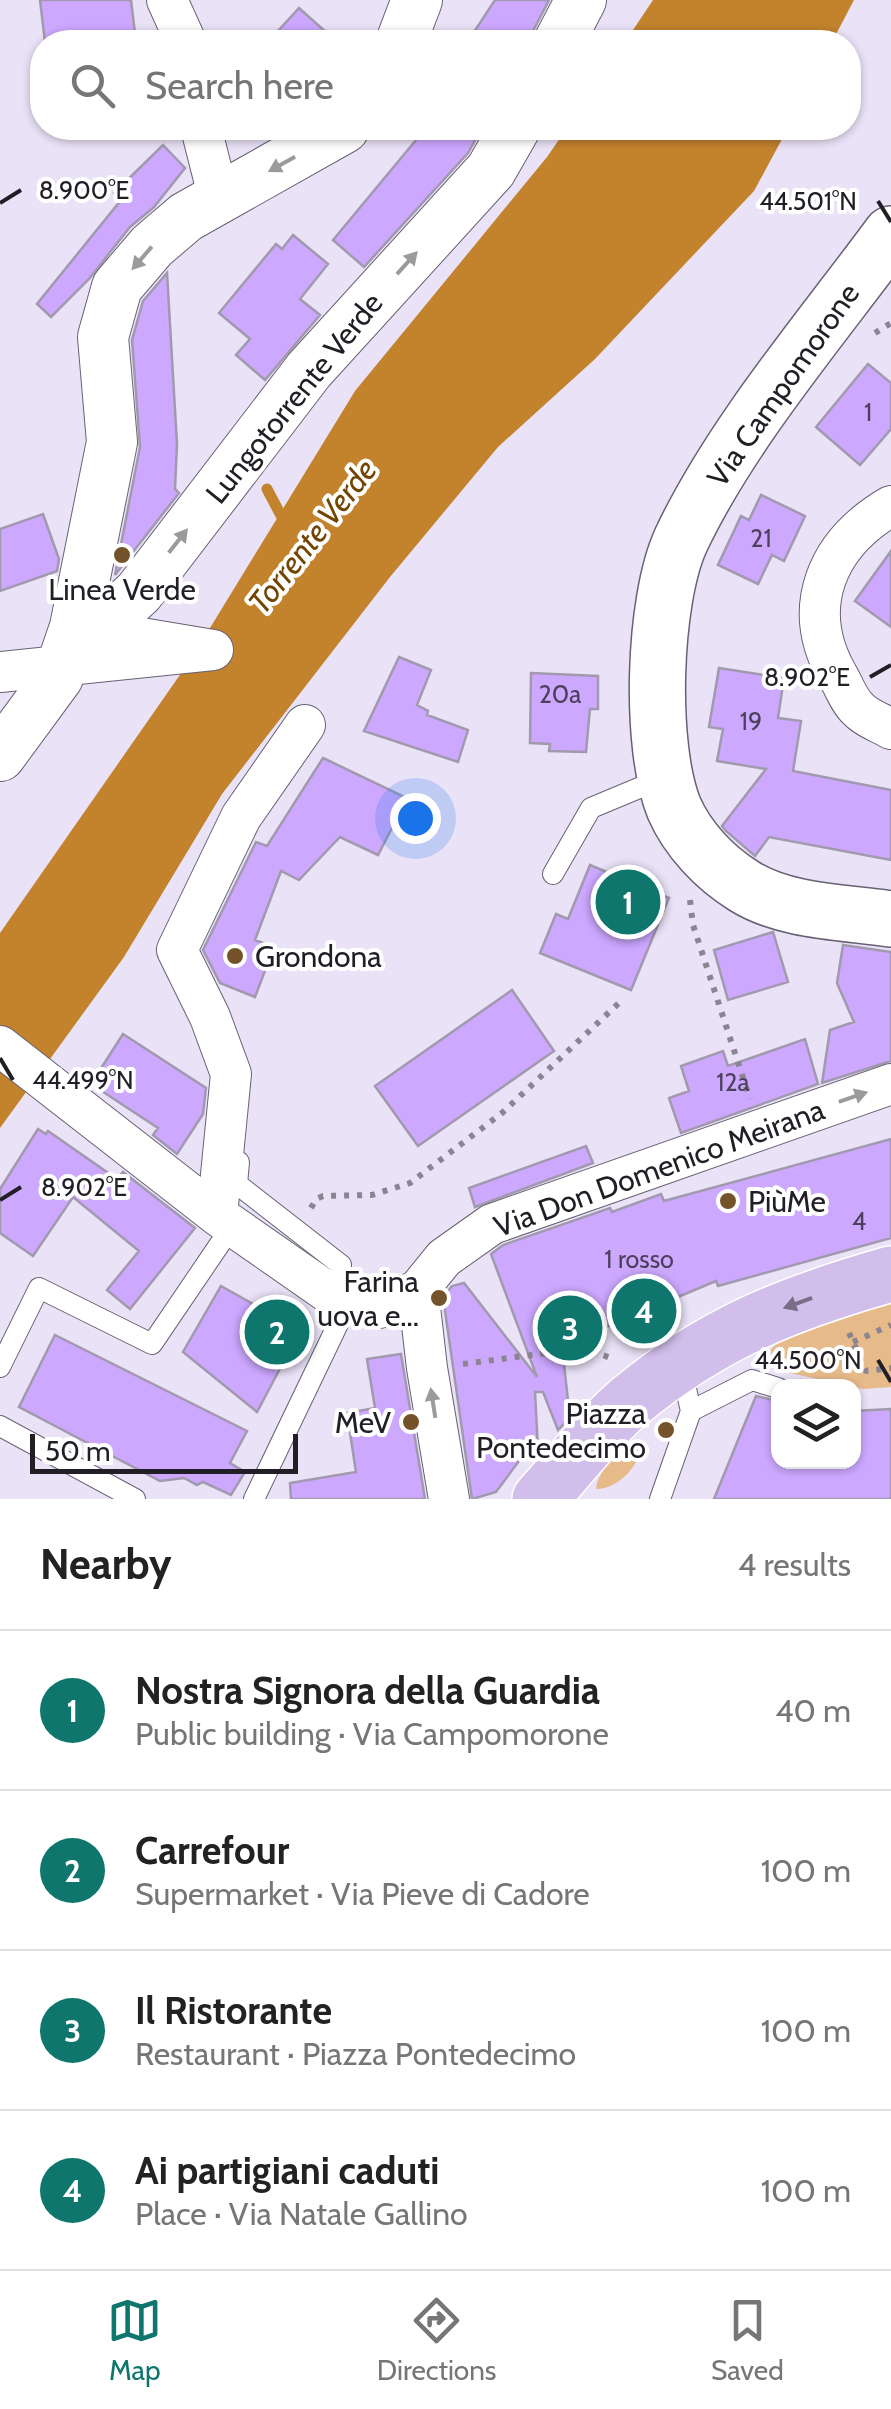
<!DOCTYPE html>
<html lang="en">
<head>
<meta charset="utf-8">
<style>
	:root { --surface:#fff; --page:#f6f6f6; --text:#222; --muted:#767676; --line:#e0e0e0; --accent:#0f766e }
	body { margin:0; font-family:Cabin,sans-serif; background:var(--page); color:var(--text) }
	.controls { position:absolute; right:30px; bottom:30px; display:grid; overflow:hidden; border-radius:20px; box-shadow:0 2px 8px #0004 }
	.controls button { width:90px; height:90px; display:grid; place-items:center; padding:0; border:0; border-bottom:2px solid var(--line); background:var(--surface); color:var(--text); font:50px sans-serif }
	.scale { position:absolute; left:30px; bottom:25px; width:268px; box-sizing:border-box; padding-left:10px; border:5px solid #211e25; border-top:0; font-size:28px; line-height:35px; white-space:nowrap; color:#211e25; -webkit-text-stroke:8px #fff; paint-order:stroke }
	.you { position:absolute; left:415px; top:818px; width:35px; height:35px; margin:-25px; border:8px solid #fff; border-radius:50%; background:#1a73e8; box-shadow:0 0 0 15px #1a73e833 }
	.badge { display:grid; place-items:center; width:65px; height:65px; border-radius:50%; background:var(--accent); color:#fff; font-size:32px; font-weight:700 }
	.pin { position:absolute; translate:-50% -50%; border:5px solid #fff; box-shadow:0 2px 10px #0006 }
	.list { margin:0; padding:0; list-style:none }
	h2 { display:flex; justify-content:space-between; align-items:center; height:130px; margin:0; padding:0 40px; font-size:42px }
	h2 small { font-size:32px; font-weight:400; color:var(--muted) }
	.list li { display:grid; grid-template-columns:65px 1fr auto; gap:30px; align-items:center; box-sizing:border-box; height:160px; padding:0 40px; border-top:2px solid var(--line) }
	.list b { display:block; font-size:38px; white-space:nowrap }
	.list p { margin:0; font-size:32px; white-space:nowrap; color:var(--muted) }
	.list em { font-size:32px; font-style:normal; color:var(--muted) }
	.icon { flex:none; width:55px; height:55px; fill:none; stroke:currentColor; stroke-width:2; stroke-linecap:round; stroke-linejoin:round }
	.map { position:relative; flex:none; width:891px; height:1499px; overflow:hidden }
	.search { position:absolute; background:var(--surface); box-shadow:0 2px 8px #0004; left:30px; right:30px; top:30px; height:110px; display:flex; align-items:center; gap:25px; box-sizing:border-box; padding:0 35px; border-radius:40px; color:var(--muted); font-size:38px }
	.sheet { height:770px; background:var(--surface) }
	nav { display:flex; justify-content:space-around; align-items:center; box-sizing:border-box; height:140px; border-top:2px solid var(--line); background:var(--surface); font-size:28px; color:var(--muted) }
	nav a { display:grid; justify-items:center; gap:5px }
	nav .on { color:var(--accent) }
	.map>svg:first-child { display:block }
	.green { fill:#e7ba8a }
	.water { fill:#c3822c }
	.lines { fill:none; stroke-linecap:round; stroke-linejoin:round }
	.stream { stroke:#c3822c; stroke-width:11 }
	.building { fill:#cda8ff; stroke:#a199ad; stroke-width:2.5 }
	.service-casing { stroke:#686173; stroke-width:22 }
	.minor-casing { stroke:#686173; stroke-width:42 }
	.tertiary-casing { stroke:#686173; stroke-width:52 }
	.secondary-casing { stroke:#686173; stroke-width:58 }
	.primary-casing { stroke:#fff; stroke-width:58 }
	.path { stroke:#8b8593; stroke-width:6; stroke-dasharray:5 8; stroke-linecap:butt }
	.service { stroke:#fff; stroke-width:20 }
	.minor { stroke:#fff; stroke-width:40 }
	.tertiary { stroke:#fff; stroke-width:50 }
	.secondary { stroke:#fff; stroke-width:55 }
	.primary { stroke:#d1beea; stroke-width:55 }
	.oneway { fill:#9b9a9d }
	.oneway2 { fill:#796e88 }
	.ticks { fill:none; stroke:#211e25; stroke-width:4 }
	.poi-dot { fill:#74522a; stroke:#fff; stroke-width:4 }
	.labels { text-anchor:middle; dominant-baseline:central; stroke-width:8; stroke-linejoin:round; paint-order:stroke }
	.number-label { font-size:25px; fill:#4c405c }
	.street-label { font-size:30px; fill:#211e25; stroke:#fff }
	.poi-label { font-size:30px; fill:#211e25; stroke:#fff; text-anchor:end }
	.water-label { font-size:32px; font-style:italic; fill:#724502; stroke:#fff }
	.ticks-label { font-size:25px; text-anchor:middle; fill:#211e25; stroke:#fff; stroke-width:8; stroke-linejoin:round; paint-order:stroke }
</style>
</head>
<body>
<div class="map">
<svg width="891" height="1499" viewBox="0 0 891 1499">
	<rect width="100%" height="100%" fill="#eae2f7"/>
	<!-- green -->
	<path class="green" d="M891,1295V1387L863,1389L781,1371L771,1361V1349L784,1338Z
		M638,1443H645C639,1464 620,1489 596,1489C598,1469 620,1451 638,1443Z"/>
	<!-- water -->
	<path class="water" d="M653,0H854L832,42H625Z
		M567,128H788L754,191L595,359L498,447L390,577L222,794L124,957L0,1128V933L191,659L355,391L547,157Z"/>
	<g class="lines">
		<!-- stream -->
		<path class="stream" d="M267,489L286,525"/>
	</g>
	<!-- building -->
	<path class="building" d="M40,0H131L136,42H45Z
		M495,0H549L534,29L530,42H491L474,32Z
		M299,8L337,42H268Z
		M426,128H468L478,135L468,153L364,267L333,240Z
		M163,145L185,168L154,207L130,227L89,279L51,317L37,304L121,200L114,193Z
		M293,235L328,264L300,299L320,315L265,380L236,355L250,339L219,313L276,244L282,249Z
		M167,273L177,444L175,489L179,493L115,575L140,447L132,340L143,301Z
		M868,364L891,383V429L860,465L816,427Z
		M761,495L805,516L784,561L772,555L758,584L718,565L741,516L749,520Z
		M43,514L59,559L57,571L0,591V529Z
		M891,551V627L855,601Z
		M399,657L431,670L417,705L428,711L427,715L468,730L458,762L364,731Z
		M719,668L784,678L778,718L801,721L793,771L891,790V860L769,837L755,856L726,831L722,826L766,769L717,761L723,729L709,727Z
		M531,673L598,676V709H590L586,752L549,751L550,744L530,743Z
		M323,758L411,800L397,828L393,826L378,855L340,837L299,880L281,871L255,940L274,947L255,997L220,983L203,950L256,842L267,846Z
		M590,865L669,898L631,990L540,953L556,914L568,919Z
		M773,932L788,982L728,1000L714,950Z
		M843,945L891,952V1061L822,1083L830,1030L854,1022L837,983Z
		M512,990L554,1051L418,1146L375,1086Z
		M123,1034L206,1088L203,1114L177,1154L153,1135L158,1128L91,1084Z
		M805,1039L818,1084L681,1133L669,1098L689,1091L681,1066L723,1051L728,1066Z
		M38,1129L46,1134L48,1131L117,1179L123,1172L195,1228L130,1309L107,1290L139,1251L73,1197L33,1256L0,1233V1189Z
		M891,1139V1238L718,1286L716,1281L604,1328L561,1338L570,1418L558,1430L543,1392H535L538,1449L527,1450L496,1492L472,1499L443,1297L452,1286L464,1283L537,1377L491,1254L503,1245L610,1208L612,1212L661,1194L664,1201Z
		M586,1146L593,1163L475,1207L469,1188Z
		M221,1286L289,1324L306,1320L301,1330L305,1333L294,1342L257,1412L183,1352Z
		M55,1335L247,1431L230,1463L245,1472L231,1495L203,1482L197,1485L184,1478L160,1481L19,1407Z
		M401,1354L425,1499H291L290,1483L356,1472L347,1413L375,1408L367,1359Z
		M756,1396L778,1401V1462H855L854,1411L891,1409V1499H714Z"/>
	<g class="lines">
		<!-- service casing -->
		<g class="service-casing">
			<path id="service" d="M553,874L591,808L663,778
				M239,1162L237,1184L341,1265L339,1300
				M0,1367L39,1288L152,1344L232,1226
				M691,1411L752,1380L778,1388
				M0,1426L135,1499
				M254,1499L349,1301
				M660,1499L691,1411L681,1367"/>
		</g>
		<!-- minor casing -->
		<g class="minor-casing">
			<path id="minor" d="M167,0L186,42
				M201,128L219,199
				M891,506C826,544 799,608 838,676C844,686 849,701 858,709C866,718 881,723 891,729
				M0,672L213,650L75,627
				M0,1046L217,1215L339,1300L379,1308L418,1290
				M217,1215L231,1074L210,1017L177,950L241,817L305,725
				M449,1499L427,1368L418,1290L444,1258L492,1224L891,1084"/>
		</g>
		<!-- tertiary casing -->
		<g class="tertiary-casing">
			<path id="tertiary" d="M401,42L417,0
				M559,42L581,0
				M64,662L139,592L309,370L491,170L515,128
				M0,756L58,677L75,627L112,442L103,337L117,287L152,246L186,217L344,128"/>
		</g>
		<!-- secondary casing -->
		<g class="secondary-casing">
			<path id="secondary" d="M891,234C821,329 731,434 681,540C653,601 649,746 674,808C688,840 715,868 744,886C785,912 844,912 891,919"/>
		</g>
		<!-- primary casing -->
		<g class="primary-casing">
			<path id="primary" d="M540,1499C569,1467 597,1430 629,1402C712,1333 789,1303 891,1274"/>
		</g>
		<!-- path -->
		<path class="path" d="M875,333L891,323
			M690,900L693,925L750,1099
			M311,1208L316,1199L323,1196L372,1195L410,1183L502,1113L620,1002
			M849,1333L866,1371L891,1368
			M853,1342L891,1325
			M463,1364L585,1348L613,1359"/>
		<!-- service -->
		<use href="#service" class="service"/>
		<!-- minor -->
		<use href="#minor" class="minor"/>
		<!-- tertiary -->
		<use href="#tertiary" class="tertiary"/>
		<!-- secondary -->
		<use href="#secondary" class="secondary"/>
		<!-- primary -->
		<use href="#primary" class="primary"/>
	</g>
	<!-- one-way arrows -->
	<defs><path id="oneway-solid" d="M-6-.8H1V-3.2L6.5 0L1 3.2V.8H-6Z" transform="scale(2.5)"/></defs>
	<g class="oneway">
		<use href="#oneway-solid" transform="translate(282 164) rotate(151)"/>
		<use href="#oneway-solid" transform="translate(142 258) rotate(131)"/>
		<use href="#oneway-solid" transform="translate(407 263) rotate(-48)"/>
		<use href="#oneway-solid" transform="translate(178 541) rotate(-52)"/>
		<use href="#oneway-solid" transform="translate(853 1097) rotate(-19)"/>
		<use href="#oneway-solid" transform="translate(433 1403) rotate(-99)"/>
	</g>
	<use class="oneway2" href="#oneway-solid" transform="translate(798 1303) rotate(160)"/>
	<!-- ticks -->
	<path class="ticks" d="M878,201L891,222M0,203L21,190M870,677L891,665M0,1058L13,1080M0,1200L21,1187M878,1360L891,1382"/>
	<!-- markers -->
	<g class="poi-dot">
		<circle cx="122" cy="555" r="10"/>
		<circle cx="235" cy="956" r="10"/>
		<circle cx="728" cy="1201" r="10"/>
		<circle cx="439" cy="1298" r="10"/>
		<circle cx="411" cy="1422" r="10"/>
		<circle cx="666" cy="1430" r="10"/>
	</g>
	<g class="labels">
		<!-- number labels -->
		<g class="number-label">
			<text x="868" y="412">1</text>
			<text x="761" y="538">21</text>
			<text x="560" y="694">20a</text>
			<text x="751" y="721">19</text>
			<text x="733" y="1082">12a</text>
			<text x="859" y="1221">4</text>
			<text x="639" y="1259">1 rosso</text>
		</g>
		<!-- street labels -->
		<g class="street-label">
			<text transform="translate(783 385) rotate(-55)">Via Campomorone</text>
			<text transform="translate(294 398) rotate(-51)">Lungotorrente Verde</text>
			<text transform="translate(659 1168) rotate(-20)">Via Don Domenico Meirana</text>
		</g>
		<!-- poi labels -->
		<g class="poi-label">
			<text x="122" y="589" text-anchor="middle">Linea Verde</text>
			<text x="255" y="956" text-anchor="start">Grondona</text>
			<text x="748" y="1201" text-anchor="start">PiùMe</text>
			<text x="419" y="1281">Farina<tspan x="419" dy="34">uova e...</tspan></text>
			<text x="646" y="1413">Piazza<tspan x="646" dy="34">Pontedecimo</tspan></text>
			<text x="391" y="1422">MeV</text>
		</g>
		<!-- water labels -->
		<g class="water-label">
			<text transform="translate(312 536) rotate(-52)">Torrente Verde</text>
		</g>
	</g>
	<g class="ticks-label">
		<text x="84" y="199">8.900°E</text>
		<text x="808" y="210">44.501°N</text>
		<text x="807" y="686">8.902°E</text>
		<text x="83" y="1089">44.499°N</text>
		<text x="84" y="1196">8.902°E</text>
		<text x="808" y="1369">44.500°N</text>
	</g>
</svg>
<div class="controls">
<button><svg class="icon" aria-label="layers" viewBox="0 0 24 24"><path d="M12 4l9 5-9 5-9-5zM3 14l9 5 9-5"/></svg></button>
</div>
<div class="scale">50 m</div>
<div class="you"></div>
<div class="pin badge" style="left:628px;top:902px">1</div>
<div class="pin badge" style="left:277px;top:1332px">2</div>
<div class="pin badge" style="left:570px;top:1328px">3</div>
<div class="pin badge" style="left:644px;top:1311px">4</div>
<div class="search"><svg class="icon" aria-label="search" viewBox="0 0 24 24"><circle cx="10" cy="10" r="6"/><path d="M15 15l6 6"/></svg>Search here</div>
</div>
<section class="sheet">
<h2>Nearby<small>4 results</small></h2>
<ul class="list">
<li><span class="badge">1</span><div><b>Nostra Signora della Guardia</b><p>Public building · Via Campomorone</p></div><em>40 m</em></li>
<li><span class="badge">2</span><div><b>Carrefour</b><p>Supermarket · Via Pieve di Cadore</p></div><em>100 m</em></li>
<li><span class="badge">3</span><div><b>Il Ristorante</b><p>Restaurant · Piazza Pontedecimo</p></div><em>100 m</em></li>
<li><span class="badge">4</span><div><b>Ai partigiani caduti</b><p>Place · Via Natale Gallino</p></div><em>100 m</em></li>
</ul>
</section>
<nav>
<a class="on"><svg class="icon" aria-label="map" viewBox="0 0 24 24"><path d="M3 6l6-2 6 2 6-2v14l-6 2-6-2-6 2zM9 4v14M15 6v14"/></svg>Map</a>
<a><svg class="icon" aria-label="directions" viewBox="0 0 24 24"><path d="M12 3l9 9-9 9-9-9zM9 14v-3h6M13 9l2 2-2 2"/></svg>Directions</a>
<a><svg class="icon" aria-label="saved" viewBox="0 0 24 24"><path d="M7 4h10v16l-5-4-5 4z"/></svg>Saved</a>
</nav>
</body>
</html>
